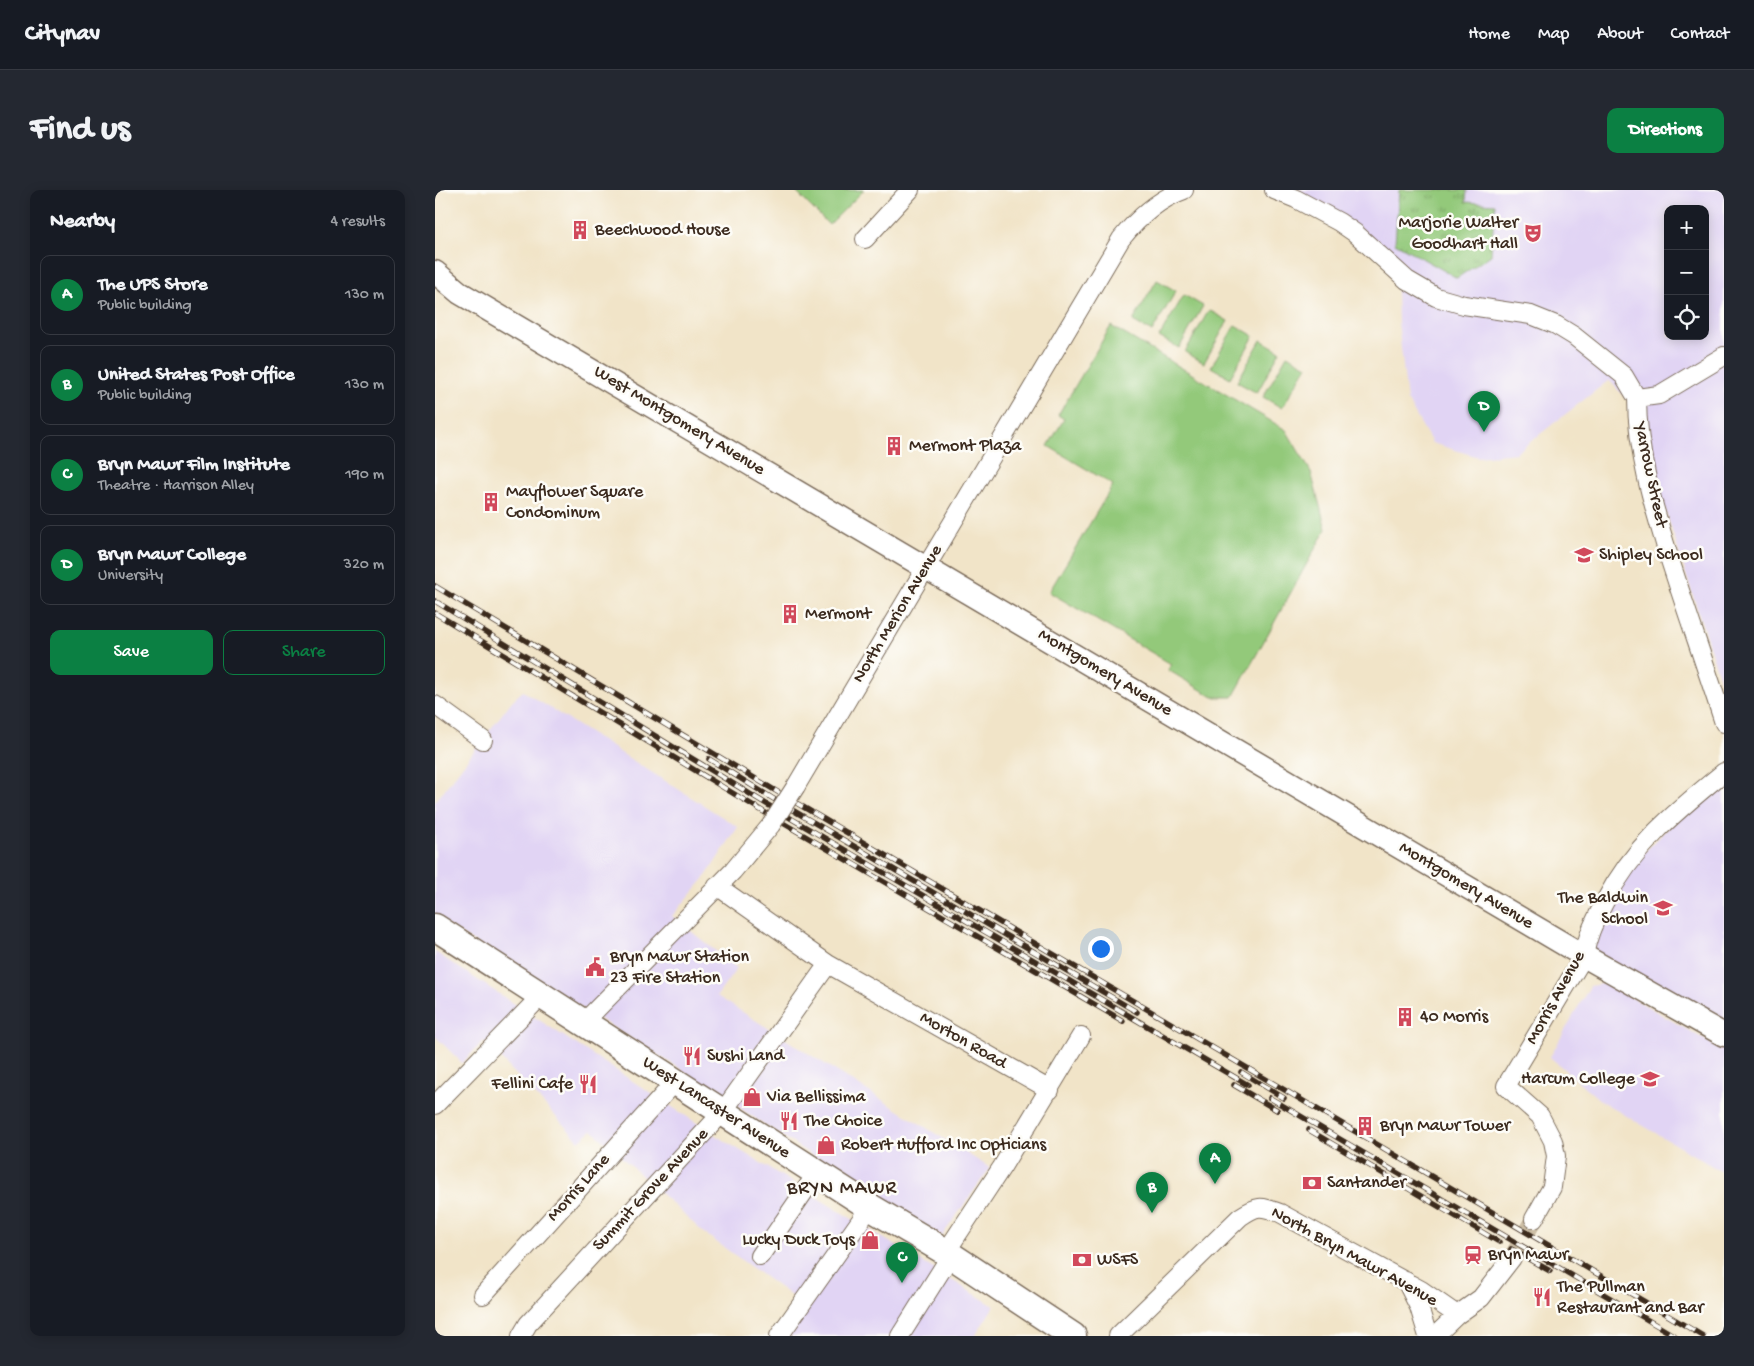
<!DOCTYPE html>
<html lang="en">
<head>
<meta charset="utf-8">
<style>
	:root { --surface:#171b24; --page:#242831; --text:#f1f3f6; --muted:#9ea1a6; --line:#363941; --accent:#0b8043 }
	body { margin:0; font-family:"Gochi Hand",sans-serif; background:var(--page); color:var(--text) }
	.controls { position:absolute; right:15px; top:15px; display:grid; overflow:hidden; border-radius:10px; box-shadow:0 2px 12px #0003 }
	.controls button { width:45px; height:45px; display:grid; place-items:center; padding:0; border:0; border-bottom:1px solid var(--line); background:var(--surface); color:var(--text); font:25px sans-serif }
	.you { position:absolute; left:665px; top:758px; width:18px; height:18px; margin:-12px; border:4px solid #fff; border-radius:50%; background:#1a73e8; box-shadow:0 0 0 8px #1a73e833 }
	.badge { display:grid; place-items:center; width:32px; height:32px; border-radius:50%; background:var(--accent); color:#fff; font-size:16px; font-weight:700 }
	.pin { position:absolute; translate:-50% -41px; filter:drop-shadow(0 1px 2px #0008) }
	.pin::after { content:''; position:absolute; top:26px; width:18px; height:15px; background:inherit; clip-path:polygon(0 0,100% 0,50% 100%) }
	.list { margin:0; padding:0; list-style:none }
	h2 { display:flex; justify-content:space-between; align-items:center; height:65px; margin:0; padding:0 20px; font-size:21px }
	h2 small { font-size:16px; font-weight:400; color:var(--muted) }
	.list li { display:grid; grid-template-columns:32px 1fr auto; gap:15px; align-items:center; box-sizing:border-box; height:80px; margin:0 10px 10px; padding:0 10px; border:1px solid var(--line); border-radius:10px }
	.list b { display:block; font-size:19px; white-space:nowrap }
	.list p { margin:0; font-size:16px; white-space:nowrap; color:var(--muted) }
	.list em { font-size:16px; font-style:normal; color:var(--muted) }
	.actions { display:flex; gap:10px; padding:15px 20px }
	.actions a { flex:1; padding:11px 0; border:1px solid var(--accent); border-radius:10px; text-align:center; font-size:18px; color:var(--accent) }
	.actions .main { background:var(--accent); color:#fff }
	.icon { flex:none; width:28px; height:28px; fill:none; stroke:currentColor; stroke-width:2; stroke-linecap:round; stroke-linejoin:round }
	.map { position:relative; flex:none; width:1289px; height:1146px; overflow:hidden; border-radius:10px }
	header { display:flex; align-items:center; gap:30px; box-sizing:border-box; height:70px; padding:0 25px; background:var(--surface); border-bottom:1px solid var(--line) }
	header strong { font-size:24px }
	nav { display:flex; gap:28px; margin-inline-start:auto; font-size:18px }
	.intro { display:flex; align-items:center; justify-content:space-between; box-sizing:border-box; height:120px; padding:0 30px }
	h1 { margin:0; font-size:35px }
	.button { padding:12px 22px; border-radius:10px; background:var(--accent); color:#fff; font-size:18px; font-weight:700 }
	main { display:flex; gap:30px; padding:0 30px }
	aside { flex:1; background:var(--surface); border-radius:10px; box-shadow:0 2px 12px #0003 }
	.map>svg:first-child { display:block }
	.built { fill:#e1d4f4; fill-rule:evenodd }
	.grass { fill:url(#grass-tufts); stroke:#677a4c }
	.pitch { fill:#93c97a; stroke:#677a4c }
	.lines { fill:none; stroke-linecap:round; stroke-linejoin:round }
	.minor-tunnel { stroke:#cdbfa6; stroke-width:18; stroke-dasharray:18 9; stroke-linecap:butt }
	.minor-casing { stroke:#7b6b5a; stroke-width:20 }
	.major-casing { stroke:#7b6b5a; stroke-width:25 }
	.highway-casing { stroke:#7b6b5a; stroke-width:29 }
	.minor { stroke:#fff; stroke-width:18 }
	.major { stroke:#fff; stroke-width:22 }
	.highway { stroke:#fff; stroke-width:26 }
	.rail-casing { stroke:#3b2a1e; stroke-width:5.5 }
	.rail { stroke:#fdfcf7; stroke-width:4; stroke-dasharray:11; stroke-linecap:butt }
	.minor-bridge-casing { stroke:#7b6b5a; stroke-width:20; stroke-linecap:butt }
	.minor-bridge { stroke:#fff; stroke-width:18 }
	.labels { text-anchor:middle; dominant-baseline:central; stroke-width:5; stroke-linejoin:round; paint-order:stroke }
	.poi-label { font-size:18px; fill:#3b2a1e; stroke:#fdfcf7; text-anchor:start }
	.street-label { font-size:18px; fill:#3b2a1e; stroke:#fdfcf7 }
	.quarter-label { font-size:20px; letter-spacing:1px; fill:#3b2a1e; stroke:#fdfcf7 }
</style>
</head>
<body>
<header>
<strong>Citynav</strong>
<nav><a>Home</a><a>Map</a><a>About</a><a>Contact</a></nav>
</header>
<div class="intro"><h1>Find us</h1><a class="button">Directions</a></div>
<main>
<aside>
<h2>Nearby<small>4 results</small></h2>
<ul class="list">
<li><span class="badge">A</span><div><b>The UPS Store</b><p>Public building</p></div><em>130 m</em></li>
<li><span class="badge">B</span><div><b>United States Post Office</b><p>Public building</p></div><em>130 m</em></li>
<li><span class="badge">C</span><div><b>Bryn Mawr Film Institute</b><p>Theatre · Harrison Alley</p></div><em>190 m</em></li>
<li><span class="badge">D</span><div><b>Bryn Mawr College</b><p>University</p></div><em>320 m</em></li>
</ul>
<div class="actions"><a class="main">Save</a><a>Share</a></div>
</aside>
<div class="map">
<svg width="1289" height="1146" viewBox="0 0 1289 1146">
	<defs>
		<pattern id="grass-tufts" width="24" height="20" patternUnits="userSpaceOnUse" patternTransform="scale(1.25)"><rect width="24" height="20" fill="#93c97a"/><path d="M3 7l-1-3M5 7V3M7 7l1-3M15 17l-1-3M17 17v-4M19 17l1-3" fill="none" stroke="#79a363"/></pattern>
	</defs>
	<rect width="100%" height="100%" fill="#fdfcf7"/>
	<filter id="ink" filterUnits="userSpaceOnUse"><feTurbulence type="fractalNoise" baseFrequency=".02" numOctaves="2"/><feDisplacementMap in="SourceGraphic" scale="10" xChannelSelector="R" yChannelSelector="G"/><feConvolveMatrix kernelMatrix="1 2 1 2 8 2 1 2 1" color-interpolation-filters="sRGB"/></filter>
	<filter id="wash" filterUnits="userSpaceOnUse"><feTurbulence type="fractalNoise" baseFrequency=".0096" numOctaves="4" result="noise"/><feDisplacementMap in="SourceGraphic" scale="20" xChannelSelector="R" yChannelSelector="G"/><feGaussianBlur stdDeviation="1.12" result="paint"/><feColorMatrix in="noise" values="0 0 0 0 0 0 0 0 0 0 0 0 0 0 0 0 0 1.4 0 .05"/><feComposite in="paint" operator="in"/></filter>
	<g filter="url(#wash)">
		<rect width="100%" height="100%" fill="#f1e4c8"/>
		<!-- built -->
		<path class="built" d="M855,0H1289V502L1221,291L1211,230L1174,190L1081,263L1043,267L997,253L972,210L963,132L961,74ZM1233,19H1270V146H1233Z
			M88,501L303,637L269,689L237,726L302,778L282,806L555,978L507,1046L440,1007L241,876L0,728V612L77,511Z
			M1289,582V845L1149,766L1180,692Z
			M0,762L280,945L559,1116L540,1146H354L373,1118L269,1043L157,940L144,951L49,851L27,873L0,846Z
			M1172,793L1289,861V983L1166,911L1115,867L1155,796Z"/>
		<!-- grass -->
		<path class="grass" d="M964,0H1032L1031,12L1060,14L1056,65L1022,88L960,53Z"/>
		<!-- pitch -->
		<path class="pitch" d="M359,0H429L394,35Z
			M722,90L741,101L717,142L698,131Z
			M749,105L768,116L744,158L724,147Z
			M774,120L793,131L769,173L750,162Z
			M800,135L819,146L795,188L776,177Z
			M676,136L851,240L876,282L891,339L798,507H778L733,480L736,474L614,402L678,295L613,256L629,229L623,225Z
			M826,150L845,161L822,203L802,192Z
			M852,165L872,176L847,218L828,207Z"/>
	</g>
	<g filter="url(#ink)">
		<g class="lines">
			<!-- minor-tunnel -->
			<path class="minor-tunnel" d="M1077,1068L1099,1029"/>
			<!-- minor casing -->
			<g class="minor-casing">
				<path id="minor" d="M839,0L861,9L904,32L920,43L972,90L1001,107L1029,115L1096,125L1121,135L1139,146L1189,186L1202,208L1224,205L1289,166
					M430,49L475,0
					M1202,208C1202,263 1218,315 1234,367C1252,423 1271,477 1289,533
					M0,515L48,550
					M361,596L686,49C703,28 723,9 749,0
					M282,696L393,774L615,900
					M149,832L298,681L336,635
					M0,915L107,805
					M1099,1029L1117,997L1121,966L1118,951L1105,926L1071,896L1149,766C1153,743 1159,733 1169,713C1199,655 1240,622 1289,582
					M511,1062L567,977L646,846
					M325,1066L382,983
					M971,1091L984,1117L993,1146
					M48,1105L240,892
					M86,1146L93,1134L287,923L393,774
					M344,1146L435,1017
					M465,1146L516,1065
					M683,1146L805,1027C823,1015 825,1016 845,1023L986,1100L1022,1125
					M1000,1146L1022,1125L1046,1108L1077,1068"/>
			</g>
			<!-- major casing -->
			<g class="major-casing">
				<path id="major" d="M0,82L25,103L1149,766L1289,845"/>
			</g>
			<!-- highway casing -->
			<g class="highway-casing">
				<path id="highway" d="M0,737L435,1017L511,1062L638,1146"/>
			</g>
			<!-- minor -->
			<use href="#minor" class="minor"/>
			<!-- major -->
			<use href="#major" class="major"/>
			<!-- highway -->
			<use href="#highway" class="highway"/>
			<!-- rail casing -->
			<g class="rail-casing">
				<path id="rail" d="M0,396L341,601L1268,1146
					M0,411L333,615L813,895
					M0,423L329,622L688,831
					M274,569L337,608L702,822
					M806,882L849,908
					M799,895L842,920
					M835,908L1240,1146
					M874,940L1064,1052
					M1076,1059L1115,1081"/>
			</g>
			<!-- rail -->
			<use href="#rail" class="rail"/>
			<!-- minor-bridge casing -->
			<g class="minor-bridge-casing">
				<path id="minor-bridge" d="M336,635L361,596"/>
			</g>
			<!-- minor-bridge -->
			<use href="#minor-bridge" class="minor-bridge"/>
		</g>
	</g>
	<!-- icons -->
	<defs>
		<g id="building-bare" transform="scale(1.5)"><path d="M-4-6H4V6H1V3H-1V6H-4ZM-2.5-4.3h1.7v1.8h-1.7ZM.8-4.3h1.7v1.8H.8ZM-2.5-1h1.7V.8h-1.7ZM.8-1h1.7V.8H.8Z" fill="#d1495b" stroke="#fdfcf7" stroke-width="2.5" paint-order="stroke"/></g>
		<g id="theatre-bare" transform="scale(1.5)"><path d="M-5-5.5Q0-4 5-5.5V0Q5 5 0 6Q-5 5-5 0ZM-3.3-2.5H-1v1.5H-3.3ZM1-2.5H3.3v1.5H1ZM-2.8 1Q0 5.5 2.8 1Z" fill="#d1495b" stroke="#fdfcf7" stroke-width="2.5" paint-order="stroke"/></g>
		<g id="school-bare" transform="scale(1.5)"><path d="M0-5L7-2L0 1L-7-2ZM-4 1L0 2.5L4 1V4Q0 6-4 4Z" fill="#d1495b" stroke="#fdfcf7" stroke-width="2.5" paint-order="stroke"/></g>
		<g id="civic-bare" transform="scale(1.5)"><path d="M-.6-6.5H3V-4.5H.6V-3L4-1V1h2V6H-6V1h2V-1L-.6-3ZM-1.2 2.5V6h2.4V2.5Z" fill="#d1495b" stroke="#fdfcf7" stroke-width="2.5" paint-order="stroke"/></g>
		<g id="restaurant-bare" transform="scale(1.5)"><path d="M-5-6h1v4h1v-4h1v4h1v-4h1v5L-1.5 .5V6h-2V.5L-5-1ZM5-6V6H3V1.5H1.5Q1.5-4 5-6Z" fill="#d1495b" stroke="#fdfcf7" stroke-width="2.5" paint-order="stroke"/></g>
		<g id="university-bare" transform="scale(1.5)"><path d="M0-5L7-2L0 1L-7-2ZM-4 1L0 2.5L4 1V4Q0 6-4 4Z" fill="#d1495b" stroke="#fdfcf7" stroke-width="2.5" paint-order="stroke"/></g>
		<g id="shop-bare" transform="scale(1.5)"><path d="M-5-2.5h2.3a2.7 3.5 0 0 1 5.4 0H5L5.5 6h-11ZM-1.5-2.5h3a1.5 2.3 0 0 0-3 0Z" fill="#d1495b" stroke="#fdfcf7" stroke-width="2.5" paint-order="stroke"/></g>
		<g id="bank-bare" transform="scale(1.5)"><path d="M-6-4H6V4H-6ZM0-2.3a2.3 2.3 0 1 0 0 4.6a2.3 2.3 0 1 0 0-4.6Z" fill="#d1495b" stroke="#fdfcf7" stroke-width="2.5" paint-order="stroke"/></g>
		<g id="station-bare" transform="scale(1.5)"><path d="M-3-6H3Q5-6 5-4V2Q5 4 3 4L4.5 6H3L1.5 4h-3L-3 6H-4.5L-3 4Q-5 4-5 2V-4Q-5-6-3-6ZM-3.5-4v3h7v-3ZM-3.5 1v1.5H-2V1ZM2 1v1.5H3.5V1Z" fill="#d1495b" stroke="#fdfcf7" stroke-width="2.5" paint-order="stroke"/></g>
	</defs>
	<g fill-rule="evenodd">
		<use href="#building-bare" x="145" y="40"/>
		<use href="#theatre-bare" x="1098" y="43"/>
		<use href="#building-bare" x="459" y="256"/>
		<use href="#building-bare" x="56" y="312"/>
		<use href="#school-bare" x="1149" y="365"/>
		<use href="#building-bare" x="355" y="424"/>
		<use href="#school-bare" x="1228" y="718"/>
		<use href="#civic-bare" x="160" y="777"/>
		<use href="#building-bare" x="970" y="827"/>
		<use href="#restaurant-bare" x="257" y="866"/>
		<use href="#university-bare" x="1215" y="889"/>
		<use href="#restaurant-bare" x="153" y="894"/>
		<use href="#shop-bare" x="317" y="907"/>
		<use href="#restaurant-bare" x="354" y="931"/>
		<use href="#building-bare" x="930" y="936"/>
		<use href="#shop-bare" x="391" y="955"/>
		<use href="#bank-bare" x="877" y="993"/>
		<use href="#shop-bare" x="435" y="1050"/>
		<use href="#station-bare" x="1038" y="1065"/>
		<use href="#bank-bare" x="647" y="1070"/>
		<use href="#restaurant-bare" x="1107" y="1107"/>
	</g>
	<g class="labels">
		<!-- poi labels -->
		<g class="poi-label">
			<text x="1083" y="33" text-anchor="end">Marjorie Walter<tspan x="1083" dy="21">Goodhart Hall</tspan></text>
			<text x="160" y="40">Beechwood House</text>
			<text x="474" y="256">Mermont Plaza</text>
			<text x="71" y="302">Mayflower Square<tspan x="71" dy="21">Condominum</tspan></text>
			<text x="1164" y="365">Shipley School</text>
			<text x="370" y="424">Mermont</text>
			<text x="1213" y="708" text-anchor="end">The Baldwin<tspan x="1213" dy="21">School</tspan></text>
			<text x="175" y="767">Bryn Mawr Station<tspan x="175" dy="21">23 Fire Station</tspan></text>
			<text x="985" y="827">40 Morris</text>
			<text x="272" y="866">Sushi Land</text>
			<text x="1200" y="889" text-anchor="end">Harcum College</text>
			<text x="138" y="894" text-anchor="end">Fellini Cafe</text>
			<text x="332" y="907">Via Bellissima</text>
			<text x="369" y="931">The Choice</text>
			<text x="945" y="936">Bryn Mawr Tower</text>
			<text x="406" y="955">Robert Hufford Inc Opticians</text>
			<text x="892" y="993">Santander</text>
			<text x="420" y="1050" text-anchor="end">Lucky Duck Toys</text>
			<text x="1053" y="1065">Bryn Mawr</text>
			<text x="662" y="1070">WSFS</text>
			<text x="1122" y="1097">The Pullman<tspan x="1122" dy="21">Restaurant and Bar</tspan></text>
		</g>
		<!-- street labels -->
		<g class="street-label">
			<text transform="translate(244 231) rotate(31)">West Montgomery Avenue</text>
			<text transform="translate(1215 285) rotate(78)">Yarrow Street</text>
			<text transform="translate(463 424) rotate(-59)">North Merion Avenue</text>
			<text transform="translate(670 483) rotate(31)">Montgomery Avenue</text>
			<text transform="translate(1031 696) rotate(31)">Montgomery Avenue</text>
			<text transform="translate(1121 808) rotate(-61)">Morris Avenue</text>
			<text transform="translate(528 851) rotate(30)">Morton Road</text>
			<text transform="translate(281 918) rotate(33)">West Lancaster Avenue</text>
			<text transform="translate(144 998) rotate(-48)">Morris Lane</text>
			<text transform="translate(216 1000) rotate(-47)">Summit Grove Avenue</text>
			<text transform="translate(919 1067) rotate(29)">North Bryn Mawr Avenue</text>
		</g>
		<!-- quarter labels -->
		<g class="quarter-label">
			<text x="407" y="999">BRYN MAWR</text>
		</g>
	</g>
</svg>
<div class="controls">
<button>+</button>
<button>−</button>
<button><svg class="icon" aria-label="locate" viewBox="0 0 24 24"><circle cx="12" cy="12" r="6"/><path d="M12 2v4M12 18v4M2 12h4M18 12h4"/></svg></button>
</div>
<div class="you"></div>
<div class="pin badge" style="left:780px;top:994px">A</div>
<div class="pin badge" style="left:717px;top:1023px">B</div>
<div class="pin badge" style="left:467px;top:1093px">C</div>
<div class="pin badge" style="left:1049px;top:242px">D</div>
</div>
</main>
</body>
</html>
